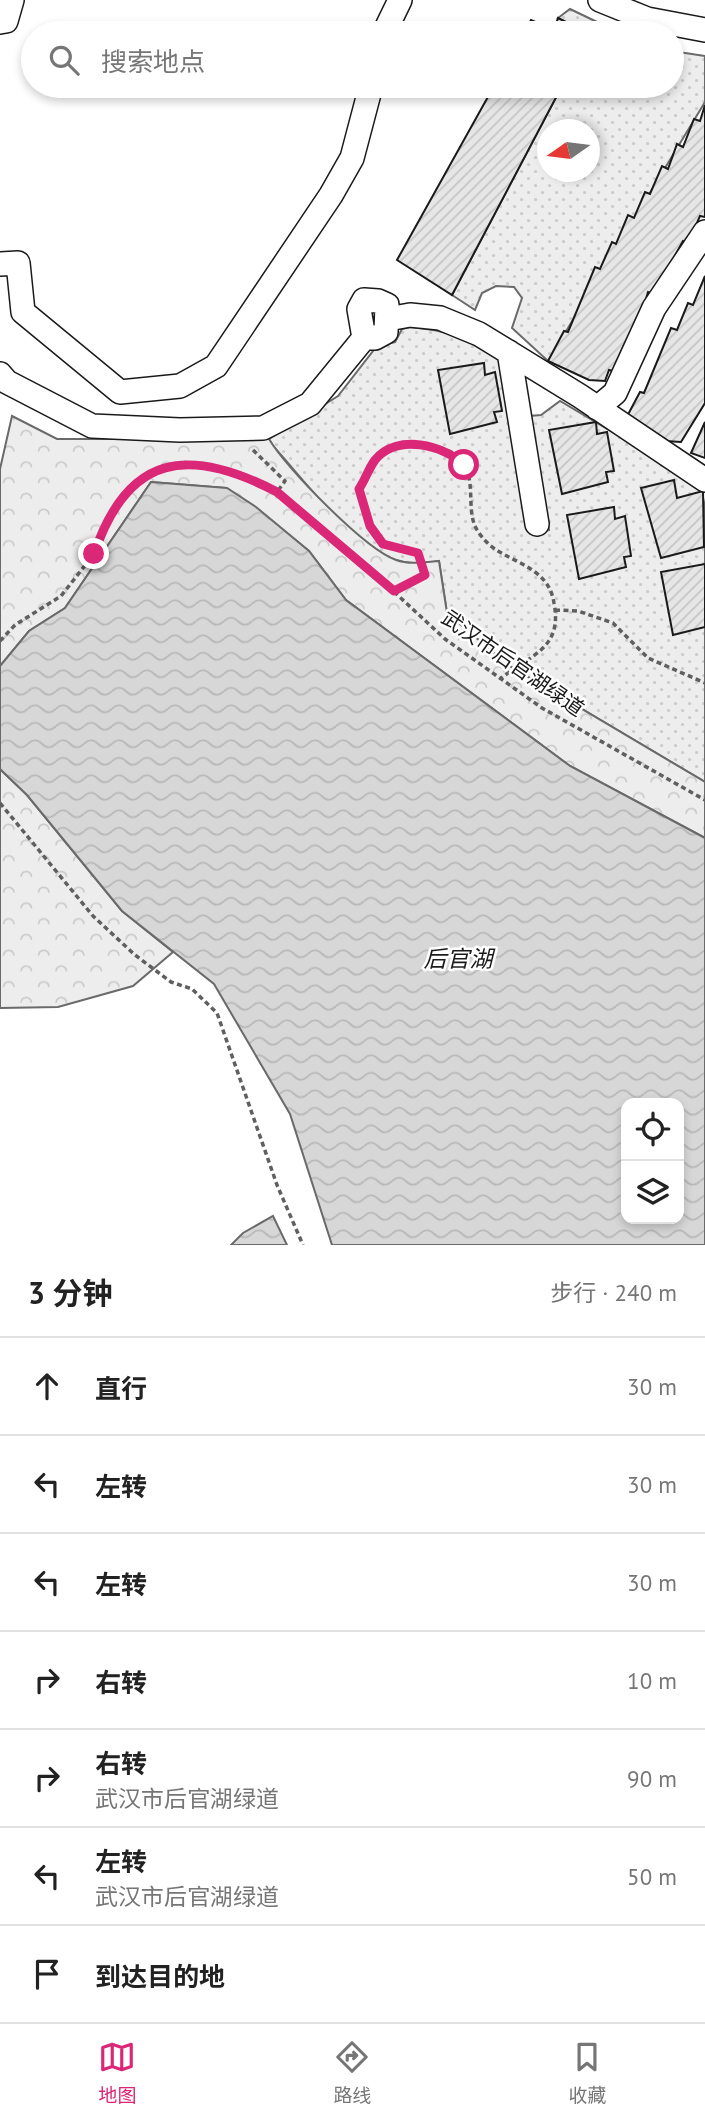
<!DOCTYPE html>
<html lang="zh">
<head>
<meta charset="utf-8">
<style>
	:root { --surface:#fff; --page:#f2f2f2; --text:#222; --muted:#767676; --line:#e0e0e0; --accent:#db2777 }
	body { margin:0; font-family:"PT Sans","Noto Sans SC",sans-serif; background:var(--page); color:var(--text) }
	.controls { position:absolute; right:21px; bottom:21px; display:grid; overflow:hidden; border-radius:14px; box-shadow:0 4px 10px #0003 }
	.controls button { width:63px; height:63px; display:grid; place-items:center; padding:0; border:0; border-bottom:2px solid var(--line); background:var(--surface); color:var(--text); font:35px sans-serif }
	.compass { position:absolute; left:537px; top:119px; width:63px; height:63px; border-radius:50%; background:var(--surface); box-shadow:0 4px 10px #0003; rotate:256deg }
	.stop { position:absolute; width:21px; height:21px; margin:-16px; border:5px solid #db2777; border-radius:50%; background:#fff }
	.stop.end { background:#db2777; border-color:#fff; box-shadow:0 2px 7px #0008 }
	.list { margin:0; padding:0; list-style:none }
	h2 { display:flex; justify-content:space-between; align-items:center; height:91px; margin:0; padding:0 28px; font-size:30px }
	h2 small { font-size:23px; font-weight:400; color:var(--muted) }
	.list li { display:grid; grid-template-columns:46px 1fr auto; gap:21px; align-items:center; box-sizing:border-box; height:98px; padding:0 28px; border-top:2px solid var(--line) }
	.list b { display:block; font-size:26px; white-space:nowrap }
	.list p { margin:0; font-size:23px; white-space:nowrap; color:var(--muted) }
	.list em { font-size:23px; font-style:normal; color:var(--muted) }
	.icon { flex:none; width:38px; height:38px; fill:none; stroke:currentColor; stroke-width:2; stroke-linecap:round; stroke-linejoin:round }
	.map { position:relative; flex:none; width:705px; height:1245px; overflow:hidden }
	.search { position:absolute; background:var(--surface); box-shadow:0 4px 10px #0003; left:21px; right:21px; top:21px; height:77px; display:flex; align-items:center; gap:18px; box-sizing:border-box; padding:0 24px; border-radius:38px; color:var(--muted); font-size:26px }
	.sheet { height:777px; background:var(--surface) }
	nav { display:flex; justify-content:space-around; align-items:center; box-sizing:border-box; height:98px; border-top:2px solid var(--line); background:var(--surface); font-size:19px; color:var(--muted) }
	nav a { display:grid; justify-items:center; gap:4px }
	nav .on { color:var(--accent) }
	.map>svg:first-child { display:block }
	.grass { fill:url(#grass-dots); stroke:#6a6a6a; stroke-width:2; fill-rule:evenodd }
	.park { fill:url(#park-crowns); stroke:#6a6a6a; stroke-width:2 }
	.water { fill:url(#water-waves); stroke:#6a6a6a; stroke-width:2; fill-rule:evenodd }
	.building { fill:url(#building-hatch); stroke:#1a1a1a; stroke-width:2 }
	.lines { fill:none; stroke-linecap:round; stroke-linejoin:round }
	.minor-casing { stroke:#1a1a1a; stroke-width:26 }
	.path { stroke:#5f5f5f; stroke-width:3.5; stroke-dasharray:5 3.5; stroke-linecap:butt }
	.minor { stroke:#fff; stroke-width:23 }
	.route { stroke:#db2777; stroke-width:9 }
	.labels { text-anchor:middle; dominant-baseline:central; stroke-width:5; stroke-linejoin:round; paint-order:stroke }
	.street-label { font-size:21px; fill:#1a1a1a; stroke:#fff }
	.water-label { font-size:23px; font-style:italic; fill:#1a1a1a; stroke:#fff }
</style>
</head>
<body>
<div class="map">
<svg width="705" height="1245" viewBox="0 0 705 1245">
	<defs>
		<pattern id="grass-dots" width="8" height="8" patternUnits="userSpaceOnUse" patternTransform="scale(1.75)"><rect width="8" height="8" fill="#ededed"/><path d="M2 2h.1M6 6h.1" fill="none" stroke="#cbcbcb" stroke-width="1.8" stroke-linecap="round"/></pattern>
		<pattern id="park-crowns" width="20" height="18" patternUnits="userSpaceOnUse" patternTransform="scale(1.75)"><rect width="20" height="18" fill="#ededed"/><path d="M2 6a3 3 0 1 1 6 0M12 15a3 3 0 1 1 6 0" fill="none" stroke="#cbcbcb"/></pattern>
		<pattern id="water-waves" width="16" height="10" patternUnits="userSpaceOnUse" patternTransform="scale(1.75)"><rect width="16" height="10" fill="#d7d7d7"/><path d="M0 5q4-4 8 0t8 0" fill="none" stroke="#b8b8b8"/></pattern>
		<pattern id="building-hatch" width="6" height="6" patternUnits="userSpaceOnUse" patternTransform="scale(1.75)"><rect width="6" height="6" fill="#e6e6e6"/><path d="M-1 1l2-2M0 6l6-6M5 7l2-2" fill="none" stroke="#c5c5c5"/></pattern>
	</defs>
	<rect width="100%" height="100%" fill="#fff"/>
	<!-- grass -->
	<path class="grass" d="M570,9L620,33H587L558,18Z
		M672,51L705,56V102L548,361L512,328L522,298L514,287L496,286L482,293L475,310L452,295L562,86H672ZM548,130H590V172H548Z
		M410,327C445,330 469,338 499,357L532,534L549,530L529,416L541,415L560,401L700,484L705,507V782L508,665L447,613L439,561C425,563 409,565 396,560C350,543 306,482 273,446L269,439L338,396L377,346L395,342L402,329Z"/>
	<!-- park -->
	<path class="park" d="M12,416L57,439H269C286,468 365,549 396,560C410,565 425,562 439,561L447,613L508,665L705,782V838L570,766L346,600L309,551L256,508L226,488L151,482L65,608L29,631L0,666V469Z
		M0,769L27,795L122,911L173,952L133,986L58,1007L0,1008Z"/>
	<!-- water -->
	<path class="water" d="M151,482L227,488L256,507L309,551L346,600L570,766L705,838V1245H332L290,1114L214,984L122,911L27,795L0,769V666L29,631L65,608ZM626,1103H679V1219H626Z
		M273,1216L287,1245H231L243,1233Z"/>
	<!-- building -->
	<path class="building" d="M558,18L587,33H523L531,20L554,30Z
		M494,86H562L452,295L397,260Z
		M705,105V217L700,216L688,243L683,241L654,294L648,292L640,320L636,319L627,346L624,345L613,371L609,370L605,381L589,380L548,361L564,331L568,332L595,267L600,269L612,242L616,244L628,215L634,218L645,192L650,194L662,166L668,169L677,144L683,147L694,119L700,121Z
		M705,276V403L681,442L665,441L624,422L640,392L644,393L671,328L677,330L688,303L693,305Z
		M484,363L485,375L495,372L502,411L494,412L497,422L450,434L438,370Z
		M596,422L597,434L607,432L614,471L606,472L608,482L562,494L549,430Z
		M705,422V458L691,453Z
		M674,480L677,498L703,491L704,547L661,558L641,488Z
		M614,507L615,519L625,516L631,556L624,557L626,567L579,579L567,515Z
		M705,564V627L673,635L661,572Z"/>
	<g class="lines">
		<!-- minor casing -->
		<g class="minor-casing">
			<path id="minor" d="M600,0L647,19L705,30
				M0,22L6,21L12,0
				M384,33L400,0
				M0,264L18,263L23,312L120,392L180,386L216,366L331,195L352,158L371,86
				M388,319L410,315L440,318L479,334L580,396L705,480
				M509,352L537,524
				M0,374L7,382L92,426L180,430L263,428L310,404L364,338H375L386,332L387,305L378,301L364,300L359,309L364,338
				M597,408L615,393L654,308L705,232"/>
		</g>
		<!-- path -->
		<path class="path" d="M253,450L285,481L277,492
			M395,591L425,574L418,553L383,544L370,526L359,489C365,479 370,464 379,457C400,439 450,439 465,466C476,488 465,514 479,533C494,555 515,557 535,572C546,580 552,590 554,603C563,649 530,655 500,679
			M555,610L578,611L613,623L648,658L705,683
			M0,641L15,625L61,596L94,554L116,504L153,470L187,462L258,482L277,492L362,562L445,639L542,708L705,800
			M0,803L93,916L135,955L171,982L192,989L217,1013L277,1185L303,1245"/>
		<!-- minor -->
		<use href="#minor" class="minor"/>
	</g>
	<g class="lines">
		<!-- route -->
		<path class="route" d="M94,554C128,453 189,446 277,492L394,591L425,575L418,553L383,544L370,526L359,489C365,480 369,468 375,460C397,433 444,445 464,465"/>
	</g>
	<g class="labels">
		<!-- street labels -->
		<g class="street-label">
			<text transform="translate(513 663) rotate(35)">武汉市后官湖绿道</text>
		</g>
		<!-- water labels -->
		<g class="water-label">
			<text x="458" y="958">后官湖</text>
		</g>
	</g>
</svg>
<div class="controls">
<button><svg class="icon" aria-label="locate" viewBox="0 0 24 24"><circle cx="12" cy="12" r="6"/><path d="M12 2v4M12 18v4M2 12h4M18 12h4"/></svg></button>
<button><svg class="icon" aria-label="layers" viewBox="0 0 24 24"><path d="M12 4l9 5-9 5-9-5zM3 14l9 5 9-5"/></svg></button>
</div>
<svg class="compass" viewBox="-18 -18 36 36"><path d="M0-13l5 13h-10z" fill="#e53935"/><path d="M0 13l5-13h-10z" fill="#767676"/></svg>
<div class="stop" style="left:464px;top:465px"></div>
<div class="stop end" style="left:94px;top:554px"></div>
<div class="search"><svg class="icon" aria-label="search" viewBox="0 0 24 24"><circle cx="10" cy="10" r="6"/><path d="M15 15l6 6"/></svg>搜索地点</div>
</div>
<section class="sheet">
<h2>3 分钟<small>步行 · 240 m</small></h2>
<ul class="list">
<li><svg class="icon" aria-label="ahead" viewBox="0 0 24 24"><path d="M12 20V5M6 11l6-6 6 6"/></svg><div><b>直行</b></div><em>30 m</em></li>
<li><svg class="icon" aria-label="left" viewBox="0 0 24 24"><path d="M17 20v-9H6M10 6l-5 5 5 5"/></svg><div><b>左转</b></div><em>30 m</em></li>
<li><svg class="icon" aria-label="left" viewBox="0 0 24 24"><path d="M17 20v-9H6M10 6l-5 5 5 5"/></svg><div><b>左转</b></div><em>30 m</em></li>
<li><svg class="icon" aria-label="right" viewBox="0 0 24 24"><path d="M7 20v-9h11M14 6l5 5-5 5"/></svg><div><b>右转</b></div><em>10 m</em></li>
<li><svg class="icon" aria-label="right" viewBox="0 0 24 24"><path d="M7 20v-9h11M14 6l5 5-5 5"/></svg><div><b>右转</b><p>武汉市后官湖绿道</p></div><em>90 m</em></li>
<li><svg class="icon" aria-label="left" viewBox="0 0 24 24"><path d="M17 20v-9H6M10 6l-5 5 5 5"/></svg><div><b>左转</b><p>武汉市后官湖绿道</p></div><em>50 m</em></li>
<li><svg class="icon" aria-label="arrive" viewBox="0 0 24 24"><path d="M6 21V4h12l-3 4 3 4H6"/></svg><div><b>到达目的地</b></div></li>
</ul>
</section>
<nav>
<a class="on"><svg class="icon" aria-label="map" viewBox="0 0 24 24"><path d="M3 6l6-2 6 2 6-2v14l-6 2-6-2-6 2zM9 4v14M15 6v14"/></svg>地图</a>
<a><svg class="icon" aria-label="directions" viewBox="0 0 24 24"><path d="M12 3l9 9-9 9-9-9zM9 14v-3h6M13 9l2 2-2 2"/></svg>路线</a>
<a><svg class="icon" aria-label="saved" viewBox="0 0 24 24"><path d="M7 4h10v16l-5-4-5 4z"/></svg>收藏</a>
</nav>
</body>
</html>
